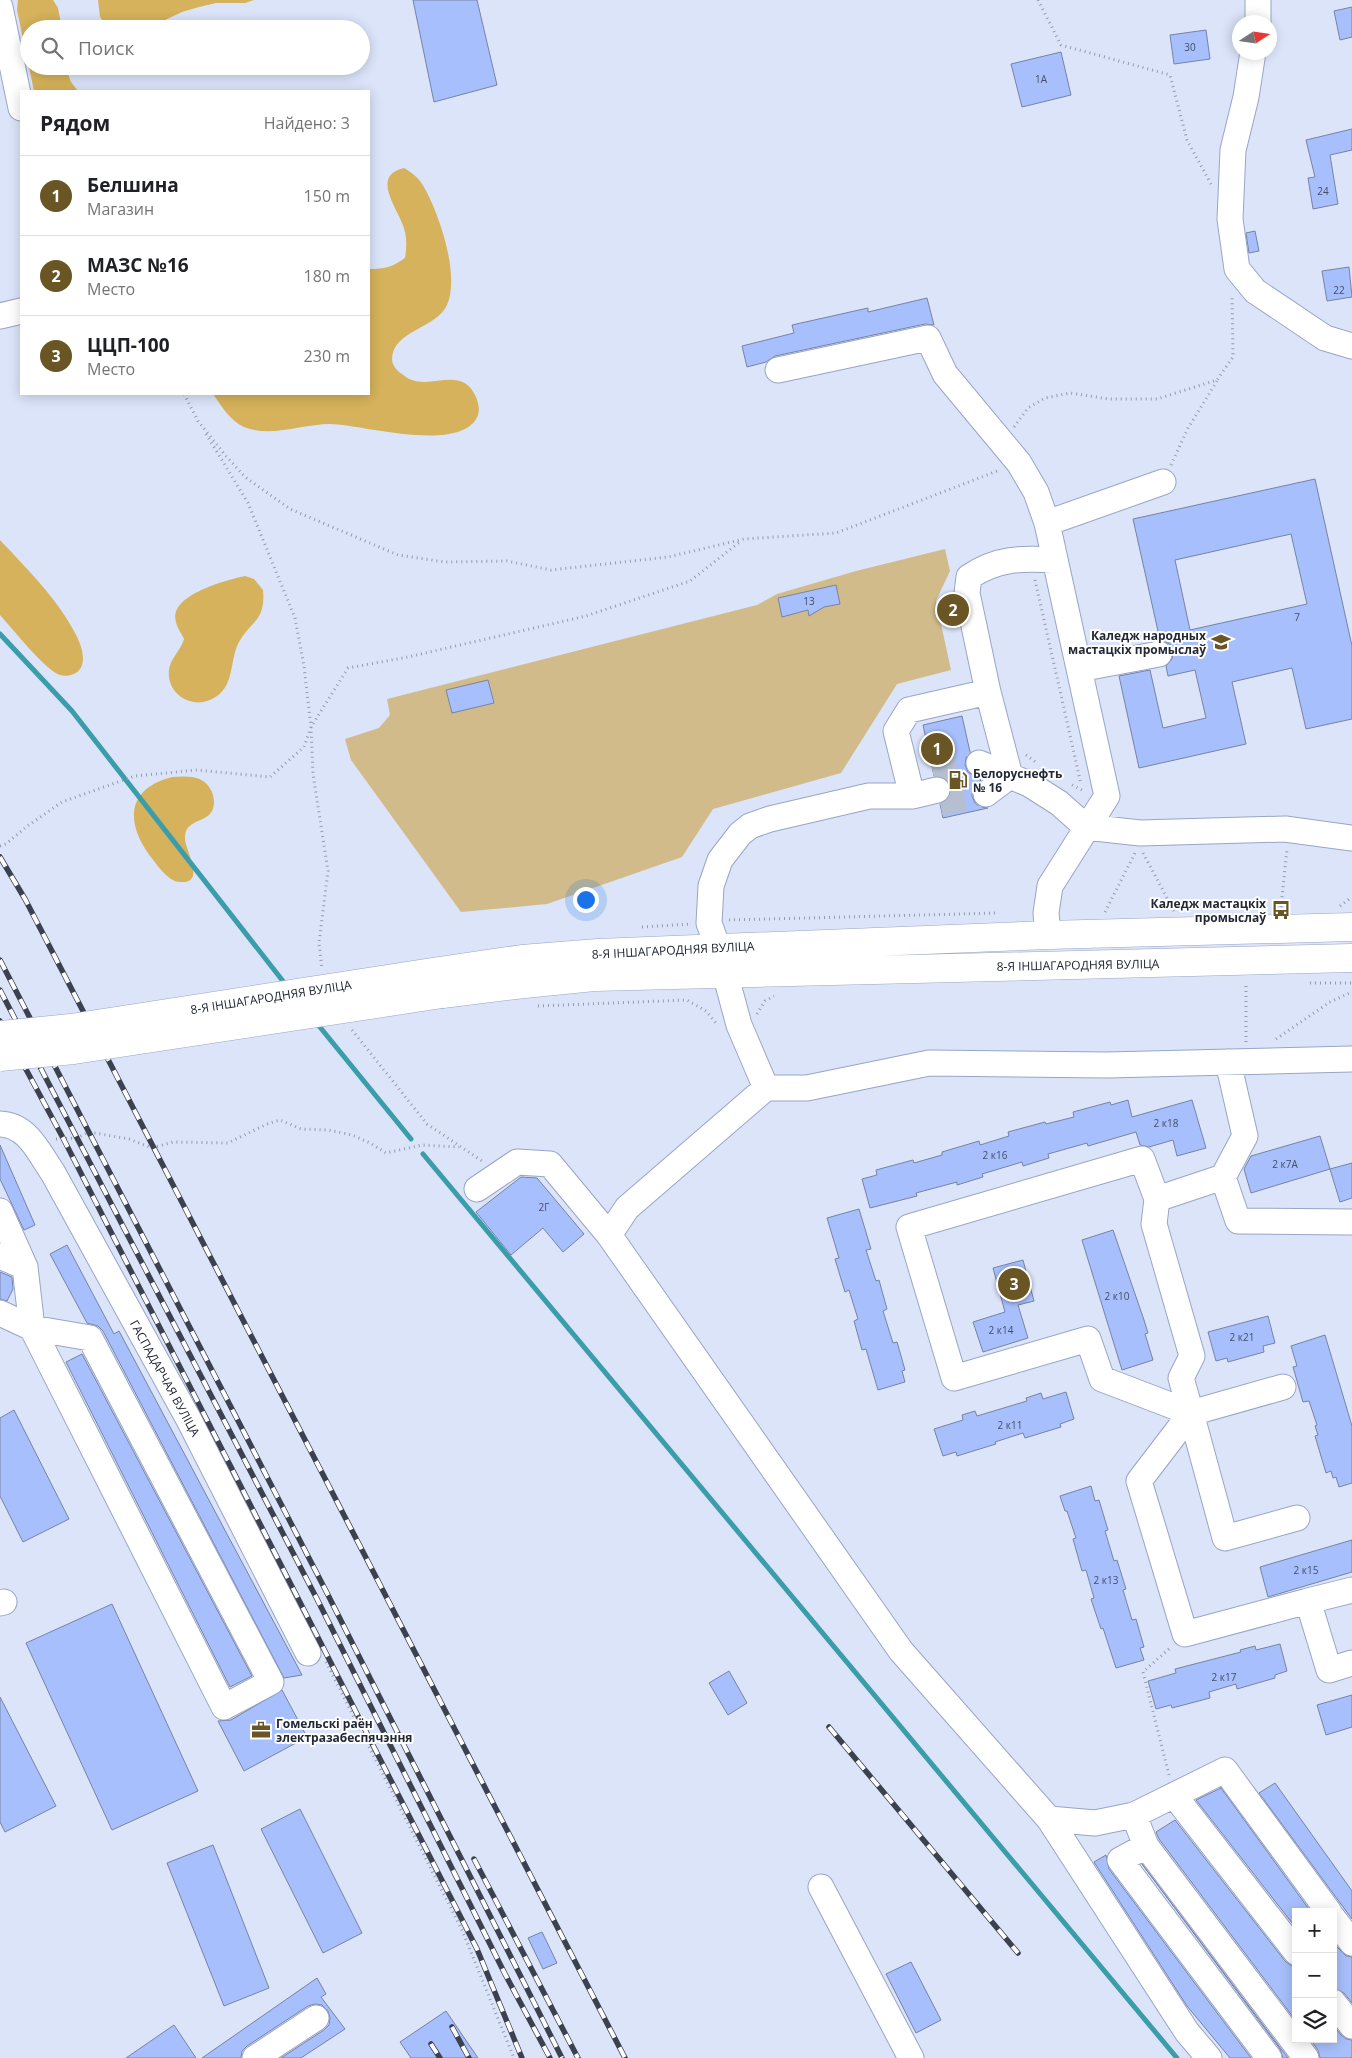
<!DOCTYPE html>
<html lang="ru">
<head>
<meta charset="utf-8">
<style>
	:root { --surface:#fff; --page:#f6f6f6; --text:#202124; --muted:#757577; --line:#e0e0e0; --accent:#6a5624 }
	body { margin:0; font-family:"Open Sans",sans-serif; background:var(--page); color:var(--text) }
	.controls { position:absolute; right:15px; bottom:15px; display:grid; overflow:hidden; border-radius:0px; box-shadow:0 2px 12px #0003 }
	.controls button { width:45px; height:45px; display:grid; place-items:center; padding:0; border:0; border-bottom:1px solid var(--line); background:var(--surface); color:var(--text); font:25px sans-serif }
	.compass { position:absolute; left:1232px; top:15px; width:45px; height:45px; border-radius:50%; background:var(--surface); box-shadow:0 2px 12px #0003; rotate:78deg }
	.you { position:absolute; left:585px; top:899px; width:18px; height:18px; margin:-12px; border:4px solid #fff; border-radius:50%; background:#1a73e8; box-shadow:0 0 0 8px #1a73e833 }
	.badge { display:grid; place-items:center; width:32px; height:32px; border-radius:50%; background:var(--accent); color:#fff; font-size:16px; font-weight:700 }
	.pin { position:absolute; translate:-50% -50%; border:2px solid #fff; box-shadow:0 1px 5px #0006 }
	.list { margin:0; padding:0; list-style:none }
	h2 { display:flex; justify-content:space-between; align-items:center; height:65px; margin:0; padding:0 20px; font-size:21px }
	h2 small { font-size:16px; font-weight:400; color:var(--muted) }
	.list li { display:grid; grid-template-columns:32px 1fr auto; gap:15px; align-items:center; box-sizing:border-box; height:80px; padding:0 20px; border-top:1px solid var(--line) }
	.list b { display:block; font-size:19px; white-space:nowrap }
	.list p { margin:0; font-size:16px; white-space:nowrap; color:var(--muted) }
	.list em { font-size:16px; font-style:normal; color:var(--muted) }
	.icon { flex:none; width:28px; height:28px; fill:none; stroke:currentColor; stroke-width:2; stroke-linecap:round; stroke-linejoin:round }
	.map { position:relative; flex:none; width:1352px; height:2058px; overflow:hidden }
	.search { position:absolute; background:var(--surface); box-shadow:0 2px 12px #0003; left:20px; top:20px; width:350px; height:55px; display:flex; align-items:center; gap:12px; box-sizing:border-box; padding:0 18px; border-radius:28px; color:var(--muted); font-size:19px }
	.panel { position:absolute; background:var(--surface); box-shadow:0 2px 12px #0003; left:20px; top:90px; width:350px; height:305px; border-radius:0px }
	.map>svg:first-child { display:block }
	.green { fill:#d1bb8a }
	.forest { fill:#d5b25b }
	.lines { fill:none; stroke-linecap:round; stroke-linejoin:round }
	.stream { stroke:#3c9daa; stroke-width:5 }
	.building { fill:#a7bffc; stroke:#7683a3; fill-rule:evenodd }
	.minor-tunnel { stroke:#b6bed2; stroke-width:25; stroke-dasharray:25 12; stroke-linecap:butt }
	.minor-casing { stroke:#98a5c6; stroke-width:27 }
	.major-casing { stroke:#98a5c6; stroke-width:29 }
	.path { stroke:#949bad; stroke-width:3; stroke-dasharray:1 4; stroke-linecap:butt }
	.minor { stroke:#fff; stroke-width:25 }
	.major { stroke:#fff; stroke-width:28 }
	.rail-casing { stroke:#3c4150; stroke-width:5.5 }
	.rail { stroke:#fff; stroke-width:4; stroke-dasharray:11; stroke-linecap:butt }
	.major-bridge-casing { stroke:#98a5c6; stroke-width:29; stroke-linecap:butt }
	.major-bridge { stroke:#fff; stroke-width:28 }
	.labels { text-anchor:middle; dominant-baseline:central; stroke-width:4; stroke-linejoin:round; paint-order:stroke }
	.number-label { font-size:10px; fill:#444e67 }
	.poi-label { font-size:12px; font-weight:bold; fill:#232835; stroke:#fff; text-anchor:end }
	.street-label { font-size:12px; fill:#232835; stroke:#fff }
</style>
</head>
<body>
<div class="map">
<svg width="1352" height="2058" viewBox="0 0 1352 2058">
	<rect width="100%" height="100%" fill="#dbe4f9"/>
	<!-- green -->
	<path class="green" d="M945,549L950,571L936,601L951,670L897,684L841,773L713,809L682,857L547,904L461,912L351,760L345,739L379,728L390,715L387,699L757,605L777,594L856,571Z"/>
	<!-- forest -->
	<path class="forest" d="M18,0H53L58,8L62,29H29V66H65L71,82L78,91H34L17,10Z
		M98,0H254L245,3H216L199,7L182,12L146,29H112L106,25L100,17Z
		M404,168C413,173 421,180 425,189C440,216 460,276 447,305C436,329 393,330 392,359C392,365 397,371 402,374C405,376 408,379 412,380C435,388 462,366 476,397C478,402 480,409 478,415C463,455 360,424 330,424C302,424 271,438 244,427C230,421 221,405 213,394H369V269C384,269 393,267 405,258C407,245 407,234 402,223C395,205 372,175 404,168Z
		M0,540C27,569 56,597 75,633C80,642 87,659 80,669C76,675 67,677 60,675C46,671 12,628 0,615Z
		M245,576L254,579L263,590C266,623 249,621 238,644C230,661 234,684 217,696C196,712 166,696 169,670C170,659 181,650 184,639C182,634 177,628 176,622C168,595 227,580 245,576Z
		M172,777C189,776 204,775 212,792C214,798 215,805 212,811C206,823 184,819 185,839C185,850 207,884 180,882C170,882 160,869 154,861C127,828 122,790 172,777Z"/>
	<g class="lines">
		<!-- stream -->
		<path class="stream" d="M0,634L72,711L286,985
			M315,1021L411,1139
			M423,1154L1177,2058"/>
	</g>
	<!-- building -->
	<path class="building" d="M413,0H477L497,85L434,102Z
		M1352,7V37L1340,40L1334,11Z
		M1206,30L1210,59L1174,64L1170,35Z
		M1061,52L1071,95L1022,107L1011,64Z
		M1352,129V150L1330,155L1338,204L1313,209L1308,178L1315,177L1306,140Z
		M1255,231L1259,251L1249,253L1246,233Z
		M1349,267L1352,297L1327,301L1322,271Z
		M927,298L934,325L925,324L775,356L766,362L747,367L742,346L794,333L792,325L868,308V312Z
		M1315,479L1352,646V719L1306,729L1292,668L1232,682L1246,744L1139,768L1119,676L1150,670L1163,728L1206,718L1195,670L1168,676L1166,666L1172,659L1173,651L1170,644L1160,640L1133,519ZM1291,534L1307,604L1190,630L1175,560Z
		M836,585L840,604L824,607L809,616L808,610L782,617L778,598Z
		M953,597L959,622L948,625L943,600Z
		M488,680L494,703L452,713L446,690Z
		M962,716L970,752L966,758L965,765L968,772L981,780L973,788L972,796L975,803L980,807L988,808L943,818L940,804L947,800L951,794V787L947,780L941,776H934L923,725Z
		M1128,1100L1132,1117L1192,1100L1206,1148L1177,1156L1173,1140L1149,1147L1140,1145L1136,1132L1088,1146L1087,1143L1048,1154L1049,1158L1023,1166L1022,1162L982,1174L983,1177L957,1185V1182L916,1193L917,1196L870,1208L862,1179L877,1175L876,1170L913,1160L914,1163L942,1155V1152L979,1141L980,1145L1009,1136L1008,1132L1045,1122L1046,1124L1074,1117L1073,1112L1110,1102L1111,1105Z
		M1320,1136L1330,1169L1251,1193L1244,1169L1251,1156Z
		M0,1145L35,1225L24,1230L0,1179Z
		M1352,1163V1198L1340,1202L1330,1169Z
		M521,1177L537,1178L584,1234L563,1252L543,1228L511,1255L476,1212Z
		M859,1209L871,1249L866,1250L876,1281L879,1280L887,1309L883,1311L893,1343L897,1342L905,1370L902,1371L905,1382L878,1390L866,1349L862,1350L854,1321L858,1319L849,1290L845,1292L835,1259L839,1258L827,1218Z
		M1113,1230L1144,1320L1148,1333L1145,1334L1153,1360L1122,1370L1082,1240Z
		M67,1245L114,1334L119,1331L302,1675L284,1678L103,1331L98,1326L87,1323L50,1254Z
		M1023,1260L1034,1301L1018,1305L1028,1338L983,1352L973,1322L1005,1312L993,1268Z
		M0,1272L12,1277L13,1289L7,1301L0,1299Z
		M1268,1316L1275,1343L1263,1346L1264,1352L1228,1362L1227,1358L1216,1361L1208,1332Z
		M1325,1335L1352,1426V1483L1339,1487L1336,1477L1333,1478L1331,1471L1326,1473L1315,1436L1318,1435L1315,1426L1317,1425L1309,1401L1303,1402L1293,1367L1297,1366L1291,1346Z
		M82,1354L252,1676L230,1687L66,1362Z
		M1066,1392L1074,1419L1060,1424L1061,1427L1025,1438L1023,1433L995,1442L996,1444L957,1456L956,1452L943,1456L934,1429L963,1420L962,1415L975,1411L977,1416L1027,1401L1026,1398L1041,1393L1043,1399Z
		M14,1410L69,1519L23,1542L0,1496V1418Z
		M1091,1486L1095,1501L1099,1500L1108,1530L1105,1531L1114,1561L1117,1560L1126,1589L1123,1590L1132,1620L1136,1619L1144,1647L1140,1648L1144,1660L1116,1668L1103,1628L1101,1629L1091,1599L1094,1598L1086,1570L1082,1571L1073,1539L1076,1538L1067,1511H1065L1060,1496Z
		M1352,1540V1572L1268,1597L1260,1567Z
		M112,1604L198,1791L112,1830L26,1643Z
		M1280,1644L1287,1671L1275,1675V1678L1237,1689L1236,1684L1209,1692L1210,1698L1172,1708L1171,1705L1156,1709L1148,1681L1176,1673L1175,1669L1241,1652L1240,1650L1255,1646L1256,1650Z
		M729,1671L747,1703L728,1715L709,1683Z
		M282,1690L307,1737L244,1771L218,1721L231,1720Z
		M1352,1695V1727L1326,1735L1317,1705Z
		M0,1697L56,1806L5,1832L0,1822Z
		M1275,1783L1352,1891V1919L1259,1793Z
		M1221,1788L1311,1912H1296V1928L1196,1800Z
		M300,1809L362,1933L323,1953L261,1829Z
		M1175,1820L1285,1961L1290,1965L1296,1966V2021L1159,1839L1156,1832Z
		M213,1845L269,1988L224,2006L167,1863Z
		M1106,1855L1109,1869L1251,2058H1230L1187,2006L1094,1862Z
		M1142,1864L1288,2058H1283L1280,2049Z
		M542,1932L557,1963L543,1969L528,1938Z
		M1333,1943L1346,1956L1352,1957V2003L1344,1993L1333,1988Z
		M911,1962L941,2020L916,2033L886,1974Z
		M317,1978L326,1994L321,1997L345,2029L301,2058H281L324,2030L329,2025L330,2018L328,2011L322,2005L315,2004L308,2006L247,2046L242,2051L241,2058H202Z
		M446,2011L478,2058H411L400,2042Z
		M174,2025L196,2058H126Z
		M1333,2025L1341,2035L1346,2039L1352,2040V2058H1320L1318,2050L1310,2039H1333Z"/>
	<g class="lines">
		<!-- minor-tunnel -->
		<path class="minor-tunnel" d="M933,773L979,763
			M940,803L986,794"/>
		<!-- minor casing -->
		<g class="minor-casing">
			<path id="minor" d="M1258,0V22
				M0,7L21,108
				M1253,52L1246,97L1233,150L1230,219L1237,269L1255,291L1325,338L1352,346
				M0,316L21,311
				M778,370L928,338L945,374L1019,463L1036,492L1047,523L1107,796L1050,886L1046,913L1048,935
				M1047,523L1163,482
				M1079,669L1159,654
				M979,763L1029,784L1059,803L1086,827L1140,833L1285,829L1352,838
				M1010,776L988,692L967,593L969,577C997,558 1022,558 1054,560
				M986,794L1010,776
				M912,796L896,731L909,710L988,692
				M718,948L709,923L711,886L720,860L740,834L750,826L770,819L869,796H912L937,790
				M725,973L739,1025L766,1088L627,1208L609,1235L901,1651L1049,1819L1095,1823L1134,1815L1225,1770L1329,1912
				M1228,1062L1245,1136L1223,1177L1238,1221L1352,1222
				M766,1088H807L929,1063L1107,1065L1352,1059
				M0,1124C28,1125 39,1153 53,1173L189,1420L308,1653
				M1223,1177L1157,1199L1154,1224L1192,1356L1181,1378L1191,1413L1283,1387
				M477,1189L517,1162L550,1164L609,1235
				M1157,1199L1142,1159L909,1227L954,1378L1088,1339L1102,1379L1191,1413
				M0,1211L25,1267
				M0,1256L25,1267L32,1328L224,1707L271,1682L90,1338L32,1328L0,1313
				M1191,1413L1139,1481L1185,1634L1308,1601L1329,1670L1352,1663
				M1191,1413L1225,1538L1297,1518
				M1308,1601L1352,1590
				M0,1603L4,1602
				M1174,1795L1296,1952
				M1134,1815L1146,1846L1306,2058
				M1049,1819L1187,2032L1209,2058
				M1146,1846L1120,1860L1269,2058
				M821,1887L911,2058
				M1333,1918L1352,1943
				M1333,2002L1352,2026
				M255,2058L316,2018"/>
		</g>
		<!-- major casing -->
		<g class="major-casing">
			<path id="major" d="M439,971L522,959L598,953L1048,935L1352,927
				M442,994L524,984L594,977L1352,958"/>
		</g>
		<!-- path -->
		<path class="path" d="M1038,0L1061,45L1170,75L1187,140L1211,184
			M184,394L198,421L226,456L245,477L290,509L398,555L445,562L507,561L551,570L668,557L744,539L836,533L1000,470
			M1014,427L1028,408L1045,398L1070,393L1109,399H1157L1217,380L1233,357L1232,295
			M206,434L248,503L295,618L304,666L311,727L313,774L328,871L319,943L322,969
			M1171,465L1188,428L1217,381
			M1035,580L1081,784
			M1026,755L1037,763
			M1072,785L1082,790
			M0,846L6,844L26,827L62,802L135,776L197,770L270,777L304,747L311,727L348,668L408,657L586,616L690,581L741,541
			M1143,853L1174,911
			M1340,906L1352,897
			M1281,907L1287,849
			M1105,912L1135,853
			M729,920L998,913
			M642,927L690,924
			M1310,983H1352
			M538,1006L687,1000L706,1011L716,1023
			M757,1014L765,1001L774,996
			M352,1030L427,1124L482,1161
			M1276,1039L1330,1002L1352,992
			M1246,1042V983
			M56,1139L77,1138L89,1132L129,1139L152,1148L173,1142L228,1143L267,1124L280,1120L301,1129L328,1130L352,1135L370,1143L386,1153L422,1145L459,1147
			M326,1662L462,1930L514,2058
			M1169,1775L1143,1672L1171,1647"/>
		<!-- minor -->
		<use href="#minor" class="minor"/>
		<!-- major -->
		<use href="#major" class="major"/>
		<!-- rail casing -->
		<g class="rail-casing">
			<path id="rail" d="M0,857L25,899L625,2058
				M0,960L327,1593L562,2058
				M0,990L317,1599L505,1974L550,2058
				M0,1021L63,1138L477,1949L522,2058
				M829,1727L1018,1953
				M474,1859L578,2058
				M452,2027L469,2058
				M431,2044L440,2058"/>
		</g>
		<!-- rail -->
		<use href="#rail" class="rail"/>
		<!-- major-bridge casing -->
		<g class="major-bridge-casing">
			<path id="major-bridge" d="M0,1035L71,1028L439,971
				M0,1057L74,1050L442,994"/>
		</g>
		<!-- major-bridge -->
		<use href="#major-bridge" class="major-bridge"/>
	</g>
	<!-- icons -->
	<defs>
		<g id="university-bare" transform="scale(1.5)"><path d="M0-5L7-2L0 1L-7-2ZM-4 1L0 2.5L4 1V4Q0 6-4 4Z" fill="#6a5624" stroke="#fff" stroke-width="2.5" paint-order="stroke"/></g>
		<g id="fuel-bare" transform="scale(1.5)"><path d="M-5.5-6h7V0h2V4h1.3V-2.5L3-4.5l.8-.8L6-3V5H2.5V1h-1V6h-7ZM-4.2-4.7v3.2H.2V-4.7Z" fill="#6a5624" stroke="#fff" stroke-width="2.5" paint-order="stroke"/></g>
		<g id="bus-bare" transform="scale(1.5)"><path d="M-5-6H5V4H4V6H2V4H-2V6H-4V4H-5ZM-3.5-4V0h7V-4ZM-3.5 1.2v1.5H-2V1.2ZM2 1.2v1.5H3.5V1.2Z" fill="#6a5624" stroke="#fff" stroke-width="2.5" paint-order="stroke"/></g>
		<g id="office-bare" transform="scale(1.5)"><path d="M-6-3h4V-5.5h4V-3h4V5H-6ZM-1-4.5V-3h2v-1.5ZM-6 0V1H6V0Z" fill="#6a5624" stroke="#fff" stroke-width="2.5" paint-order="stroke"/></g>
	</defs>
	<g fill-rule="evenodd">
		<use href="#university-bare" x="1221" y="642"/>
		<use href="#fuel-bare" x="958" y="780"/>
		<use href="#bus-bare" x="1281" y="910"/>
		<use href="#office-bare" x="261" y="1730"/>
	</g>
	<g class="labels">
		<!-- number labels -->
		<g class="number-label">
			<text x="1190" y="47">30</text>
			<text x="1041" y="79">1А</text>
			<text x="1323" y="191">24</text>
			<text x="1339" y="290">22</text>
			<text x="809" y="601">13</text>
			<text x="1297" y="617">7</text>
			<text x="1166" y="1123">2 к18</text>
			<text x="995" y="1155">2 к16</text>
			<text x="1285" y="1164">2 к7А</text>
			<text x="544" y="1207">2Г</text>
			<text x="1117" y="1296">2 к10</text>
			<text x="1001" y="1330">2 к14</text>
			<text x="1242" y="1337">2 к21</text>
			<text x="1010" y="1425">2 к11</text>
			<text x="1306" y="1570">2 к15</text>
			<text x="1106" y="1580">2 к13</text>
			<text x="1224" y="1677">2 к17</text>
		</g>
		<!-- poi labels -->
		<g class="poi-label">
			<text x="1206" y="635">Каледж народных<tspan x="1206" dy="14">мастацкіх промыслаў</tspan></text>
			<text x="973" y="773" text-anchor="start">Белоруснефть<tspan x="973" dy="14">№ 16</tspan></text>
			<text x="1266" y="903">Каледж мастацкіх<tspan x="1266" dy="14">промыслаў</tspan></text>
			<text x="276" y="1723" text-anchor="start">Гомельскі раён<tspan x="276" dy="14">электразабеспячэння</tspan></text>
		</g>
		<!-- street labels -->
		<g class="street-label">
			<text transform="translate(673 950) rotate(-3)">8-Я ІНШАГАРОДНЯЯ ВУЛІЦА</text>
			<text transform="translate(1078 965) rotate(-1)">8-Я ІНШАГАРОДНЯЯ ВУЛІЦА</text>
			<text transform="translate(271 997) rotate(-9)">8-Я ІНШАГАРОДНЯЯ ВУЛІЦА</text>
			<text transform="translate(165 1378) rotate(61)">ГАСПАДАРЧАЯ ВУЛІЦА</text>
		</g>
	</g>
</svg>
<div class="controls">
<button>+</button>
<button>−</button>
<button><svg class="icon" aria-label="layers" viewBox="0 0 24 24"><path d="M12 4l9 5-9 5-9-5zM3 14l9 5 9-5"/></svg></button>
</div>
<svg class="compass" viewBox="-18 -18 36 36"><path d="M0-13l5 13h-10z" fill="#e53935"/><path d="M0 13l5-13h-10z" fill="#757577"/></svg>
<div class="you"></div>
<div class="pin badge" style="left:937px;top:749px">1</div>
<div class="pin badge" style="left:953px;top:610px">2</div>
<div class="pin badge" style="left:1014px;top:1284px">3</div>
<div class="search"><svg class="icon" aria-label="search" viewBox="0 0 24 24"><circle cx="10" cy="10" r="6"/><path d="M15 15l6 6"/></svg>Поиск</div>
<section class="panel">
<h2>Рядом<small>Найдено: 3</small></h2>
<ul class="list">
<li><span class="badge">1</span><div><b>Белшина</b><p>Магазин</p></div><em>150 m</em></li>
<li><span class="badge">2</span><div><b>МАЗС №16</b><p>Место</p></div><em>180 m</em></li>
<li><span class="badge">3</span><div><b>ЦЦП-100</b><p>Место</p></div><em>230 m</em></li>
</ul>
</section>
</div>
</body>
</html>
